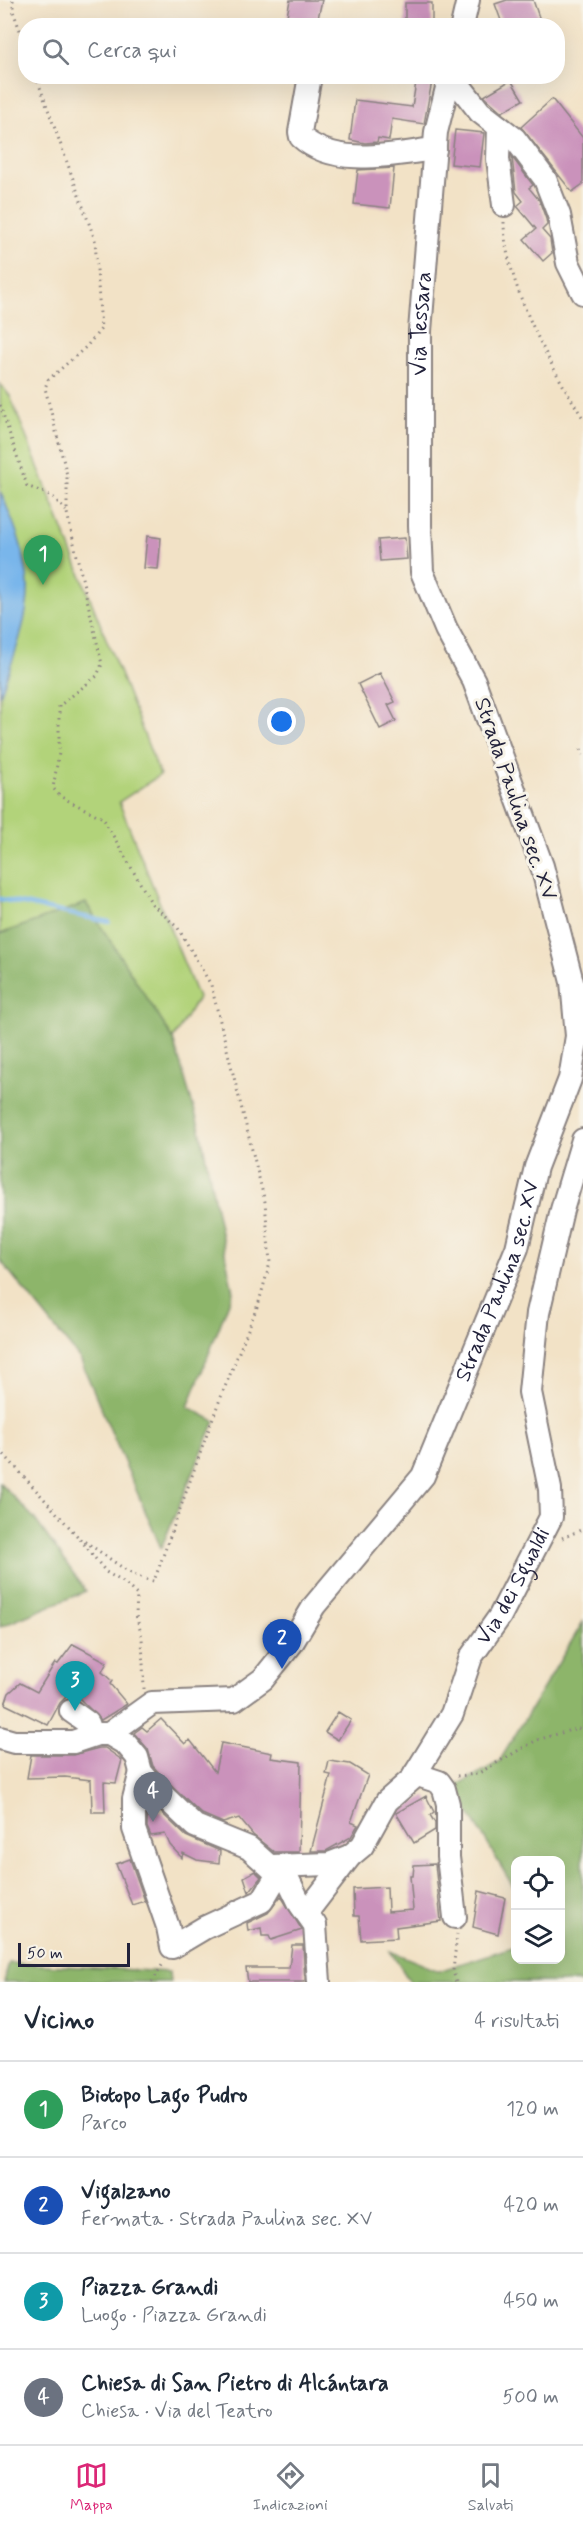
<!DOCTYPE html>
<html lang="it">
<head>
<meta charset="utf-8">
<style>
	:root { --surface:#fff; --page:#f6f6f7; --text:#1f2937; --muted:#747a83; --line:#e0e1e3; --accent:#db2777 }
	body { margin:0; font-family:Mynerve,sans-serif; background:var(--page); color:var(--text) }
	.controls { position:absolute; right:18px; bottom:18px; display:grid; overflow:hidden; border-radius:12px; box-shadow:0 6px 24px #0002 }
	.controls button { width:54px; height:54px; display:grid; place-items:center; padding:0; border:0; border-bottom:2px solid var(--line); background:var(--surface); color:var(--text); font:30px sans-serif }
	.scale { position:absolute; left:18px; bottom:15px; width:112px; box-sizing:border-box; padding-left:6px; border:3px solid #22223b; border-top:0; font-size:16px; line-height:21px; white-space:nowrap; color:#22223b; -webkit-text-stroke:4px #f7f3e8; paint-order:stroke }
	.you { position:absolute; left:282px; top:722px; width:21px; height:21px; margin:-15px; border:4px solid #fff; border-radius:50%; background:#1a73e8; box-shadow:0 0 0 9px #1a73e833 }
	.badge { display:grid; place-items:center; width:39px; height:39px; border-radius:50%; background:var(--accent); color:#fff; font-size:20px; font-weight:700 }
	.pin { position:absolute; translate:-50% -50px; filter:drop-shadow(0 2px 3px #0008) }
	.pin::after { content:''; position:absolute; top:32px; width:21px; height:18px; background:inherit; clip-path:polygon(0 0,100% 0,50% 100%) }
	.list { margin:0; padding:0; list-style:none }
	h2 { display:flex; justify-content:space-between; align-items:center; height:78px; margin:0; padding:0 24px; font-size:26px }
	h2 small { font-size:20px; font-weight:400; color:var(--muted) }
	.list li { display:grid; grid-template-columns:39px 1fr auto; gap:18px; align-items:center; box-sizing:border-box; height:96px; padding:0 24px; border-top:2px solid var(--line) }
	.list b { display:block; font-size:22px; white-space:nowrap }
	.list p { margin:0; font-size:20px; white-space:nowrap; color:var(--muted) }
	.list em { font-size:20px; font-style:normal; color:var(--muted) }
	.icon { flex:none; width:33px; height:33px; fill:none; stroke:currentColor; stroke-width:2; stroke-linecap:round; stroke-linejoin:round }
	.map { position:relative; flex:none; width:583px; height:1982px; overflow:hidden }
	.search { position:absolute; background:var(--surface); box-shadow:0 6px 24px #0002; left:18px; right:18px; top:18px; height:66px; display:flex; align-items:center; gap:15px; box-sizing:border-box; padding:0 21px; border-radius:24px; color:var(--muted); font-size:22px }
	.sheet { height:462px; background:var(--surface) }
	nav { display:flex; justify-content:space-around; align-items:center; box-sizing:border-box; height:84px; border-top:2px solid var(--line); background:var(--surface); font-size:16px; color:var(--muted) }
	nav a { display:grid; justify-items:center; gap:3px }
	nav .on { color:var(--accent) }
	.map>svg:first-child { display:block }
	.green { fill:#b2d37a; stroke:#6a7a5a; stroke-width:1.5 }
	.forest { fill:#8db56a; stroke:#586c52; stroke-width:1.5 }
	.water { fill:#79b6eb; stroke:#4e6c93; stroke-width:1.5 }
	.lines { fill:none; stroke-linecap:round; stroke-linejoin:round }
	.stream { stroke:#79b6eb; stroke-width:4.5 }
	.building { fill:#ca92bb }
	.minor-casing { stroke:#8a8280; stroke-width:26 }
	.path { stroke:#8a8280; stroke-width:3; stroke-dasharray:1.5 4.5; stroke-linecap:butt }
	.minor { stroke:#fff; stroke-width:22 }
	.labels { text-anchor:middle; dominant-baseline:central; stroke-width:6; stroke-linejoin:round; paint-order:stroke }
	.street-label { font-size:22px; fill:#22223b; stroke:#f7f3e8 }
</style>
</head>
<body>
<div class="map">
<svg width="583" height="1982" viewBox="0 0 583 1982">
	<rect width="100%" height="100%" fill="#f7f3e8"/>
	<filter id="ink" filterUnits="userSpaceOnUse"><feTurbulence type="fractalNoise" baseFrequency=".0167" numOctaves="2"/><feDisplacementMap in="SourceGraphic" scale="12" xChannelSelector="R" yChannelSelector="G"/><feConvolveMatrix kernelMatrix="1 2 1 2 8 2 1 2 1" color-interpolation-filters="sRGB"/></filter>
	<filter id="wash" filterUnits="userSpaceOnUse"><feTurbulence type="fractalNoise" baseFrequency=".008" numOctaves="4" result="noise"/><feDisplacementMap in="SourceGraphic" scale="24" xChannelSelector="R" yChannelSelector="G"/><feGaussianBlur stdDeviation="1.35" result="paint"/><feColorMatrix in="noise" values="0 0 0 0 0 0 0 0 0 0 0 0 0 0 0 0 0 1.4 0 .05"/><feComposite in="paint" operator="in"/></filter>
	<g filter="url(#wash)">
		<rect width="100%" height="100%" fill="#f2e2c6"/>
		<!-- green -->
		<path class="green" d="M0,384L10,396L160,775L119,802L198,998L173,1039L86,904L0,1102Z"/>
		<!-- forest -->
		<path class="forest" d="M86,903L173,1039L200,1129L233,1292L188,1407L215,1421L161,1548L80,1359L0,1260V934Z
			M0,1483L34,1518L86,1591L0,1627Z
			M583,1622V1982H410L390,1951L439,1971L515,1946L516,1960H560V1860H516L515,1890L454,1787L499,1762Z
			M9,1963L169,1972L170,1982H4Z"/>
		<!-- water -->
		<path class="water" d="M0,491C13,520 26,552 28,584C30,617 11,665 0,696Z"/>
		<g class="lines">
			<!-- stream -->
			<path class="stream" d="M0,899L109,922"/>
		</g>
		<g id="blocks">
			<!-- building -->
			<path class="building" d="M290,0H322L317,23L287,16Z
				M507,0H533L542,26H503L495,4Z
				M405,3H432V26H405Z
				M417,76H433L424,124L392,119L389,140L378,138L377,142L365,143L350,140L355,100L412,107Z
				M511,80L523,100L502,112L484,96Z
				M552,99L583,138V184L572,192L521,127Z
				M455,130L484,133L480,167L451,164Z
				M512,157L533,185L529,188L539,200L546,219L547,225L542,230L550,239L552,253L543,261L524,239L536,229L517,206L523,201L516,192Z
				M394,168L390,208L354,204L358,170Z
				M147,536L161,538L158,569L144,568Z
				M405,538L407,559L380,561L378,540Z
				M380,673L395,702L388,705L396,721L380,729L358,684Z
				M73,1644L107,1662L102,1672L112,1681L110,1684L127,1704L101,1720L72,1691L60,1703L48,1725L5,1704L9,1693L20,1683L37,1692L55,1663L58,1664Z
				M338,1712L351,1720L338,1740L325,1732Z
				M161,1719L185,1744L190,1740L215,1772L221,1743L272,1753L271,1758L301,1762L299,1852H274L253,1835L239,1818L223,1823L202,1814L162,1776L153,1766L148,1749L134,1733L142,1727L147,1731Z
				M99,1748H105L122,1760L116,1783L104,1782L105,1812H92L91,1780L65,1777L27,1778L31,1755H73Z
				M329,1761L350,1764L368,1775L351,1822L358,1825L351,1837L326,1851H311L331,1775L326,1774Z
				M426,1796L434,1812L430,1815L435,1823V1830L414,1843L396,1813Z
				M148,1800L186,1836L220,1851L219,1863L197,1860L183,1853L182,1858L170,1845L165,1834L151,1836L147,1827Z
				M130,1859L145,1901L132,1905L116,1864Z
				M435,1864L441,1921L396,1927L397,1938L361,1940L359,1916H354L353,1889L387,1887L388,1912L413,1910L410,1876H413L414,1865Z
				M255,1871L261,1877L249,1892L244,1877Z
				M479,1891L505,1898L498,1934L473,1927Z
				M281,1896L302,1930L271,1940L269,1936H262L261,1928L248,1931L247,1923L268,1913Z
				M292,1945H303L305,1982H248L246,1968H289Z"/>
		</g>
	</g>
	<g filter="url(#ink)">
		<use href="#blocks" fill-opacity="0" stroke="#8a8280" stroke-width="1.5"/>
		<g class="lines">
			<!-- minor casing -->
			<g class="minor-casing">
				<g id="minor">
					<path d="M462,26L468,0"/>
					<path d="M310,76L300,132L301,137C335,168 394,154 435,149"/>
					<path d="M452,76L480,112L515,139L545,179L559,215L568,263L583,293"/>
					<path d="M499,127L498,159L504,205"/>
					<path d="M71,1711L88,1723L92,1735"/>
					<path d="M109,1734L126,1744L137,1757L141,1772L152,1785L195,1826L249,1848L278,1874L288,1879L300,1904L315,1925L319,1982"/>
					<path id="s1" d="M0,1738L14,1742H73L97,1734H109L152,1703L234,1700L263,1679L292,1643L314,1606L423,1476L517,1248L536,1167L570,1079L577,1036L572,982L542,866L474,681L446,629L422,572L420,525V331L436,132L450,76"/>
					<path d="M141,1772L134,1799V1829L168,1927L172,1947L204,1928L262,1901L278,1874"/>
					<path d="M415,1774L439,1782L444,1789L448,1804V1857L455,1917"/>
					<path d="M272,1866L329,1864L350,1856"/>
					<path id="s2" d="M307,1912L350,1856L362,1846L387,1801L412,1779L452,1714L471,1657L500,1616L551,1517L550,1489L530,1392L538,1313L562,1210L583,1140"/>
				</g>
			</g>
			<!-- path -->
			<path class="path" d="M13,0V11L26,47
				M36,76L95,240L101,329L86,347L48,380L45,388L67,475V513L102,664L97,676L59,706V753L53,788L61,797L103,818L152,904L178,928L211,985L265,1202L270,1263L259,1302L215,1412L154,1581C128,1577 104,1552 80,1539
				M504,222C504,281 551,368 583,418
				M0,405L27,486L52,496L66,511
				M581,749L583,755
				M0,1450L80,1539L106,1572L123,1582L137,1595L136,1615L142,1637L144,1689
				M562,1538L583,1529
				M457,1776L477,1774L537,1740L578,1728L583,1731
				M152,1982L164,1962
				M456,1982L453,1971L457,1934"/>
			<!-- minor -->
			<use href="#minor" class="minor"/>
		</g>
	</g>
	<g class="labels">
		<!-- street labels -->
		<g class="street-label">
			<text stroke="none"><textPath href="#s1" startOffset="1749">Via Tessara</textPath></text>
			<text transform="translate(515 799) rotate(71)">Strada Paulina sec. XV</text>
			<text stroke="none"><textPath href="#s1" startOffset="750">Strada Paulina sec. XV</textPath></text>
			<text stroke="none"><textPath href="#s2" startOffset="390">Via dei Sgualdi</textPath></text>
		</g>
	</g>
</svg>
<div class="controls">
<button><svg class="icon" aria-label="locate" viewBox="0 0 24 24"><circle cx="12" cy="12" r="6"/><path d="M12 2v4M12 18v4M2 12h4M18 12h4"/></svg></button>
<button><svg class="icon" aria-label="layers" viewBox="0 0 24 24"><path d="M12 4l9 5-9 5-9-5zM3 14l9 5 9-5"/></svg></button>
</div>
<div class="scale">50 m</div>
<div class="you"></div>
<div class="pin badge" style="left:43px;top:585px;background:#2e9e5b">1</div>
<div class="pin badge" style="left:282px;top:1669px;background:#1a4fb4">2</div>
<div class="pin badge" style="left:75px;top:1711px;background:#0f9aa8">3</div>
<div class="pin badge" style="left:153px;top:1822px;background:#6b7280">4</div>
<div class="search"><svg class="icon" aria-label="search" viewBox="0 0 24 24"><circle cx="10" cy="10" r="6"/><path d="M15 15l6 6"/></svg>Cerca qui</div>
</div>
<section class="sheet">
<h2>Vicino<small>4 risultati</small></h2>
<ul class="list">
<li><span class="badge" style="background:#2e9e5b">1</span><div><b>Biotopo Lago Pudro</b><p>Parco</p></div><em>120 m</em></li>
<li><span class="badge" style="background:#1a4fb4">2</span><div><b>Vigalzano</b><p>Fermata · Strada Paulina sec. XV</p></div><em>420 m</em></li>
<li><span class="badge" style="background:#0f9aa8">3</span><div><b>Piazza Grandi</b><p>Luogo · Piazza Grandi</p></div><em>450 m</em></li>
<li><span class="badge" style="background:#6b7280">4</span><div><b>Chiesa di San Pietro di Alcántara</b><p>Chiesa · Via del Teatro</p></div><em>500 m</em></li>
</ul>
</section>
<nav>
<a class="on"><svg class="icon" aria-label="map" viewBox="0 0 24 24"><path d="M3 6l6-2 6 2 6-2v14l-6 2-6-2-6 2zM9 4v14M15 6v14"/></svg>Mappa</a>
<a><svg class="icon" aria-label="directions" viewBox="0 0 24 24"><path d="M12 3l9 9-9 9-9-9zM9 14v-3h6M13 9l2 2-2 2"/></svg>Indicazioni</a>
<a><svg class="icon" aria-label="saved" viewBox="0 0 24 24"><path d="M7 4h10v16l-5-4-5 4z"/></svg>Salvati</a>
</nav>
</body>
</html>
